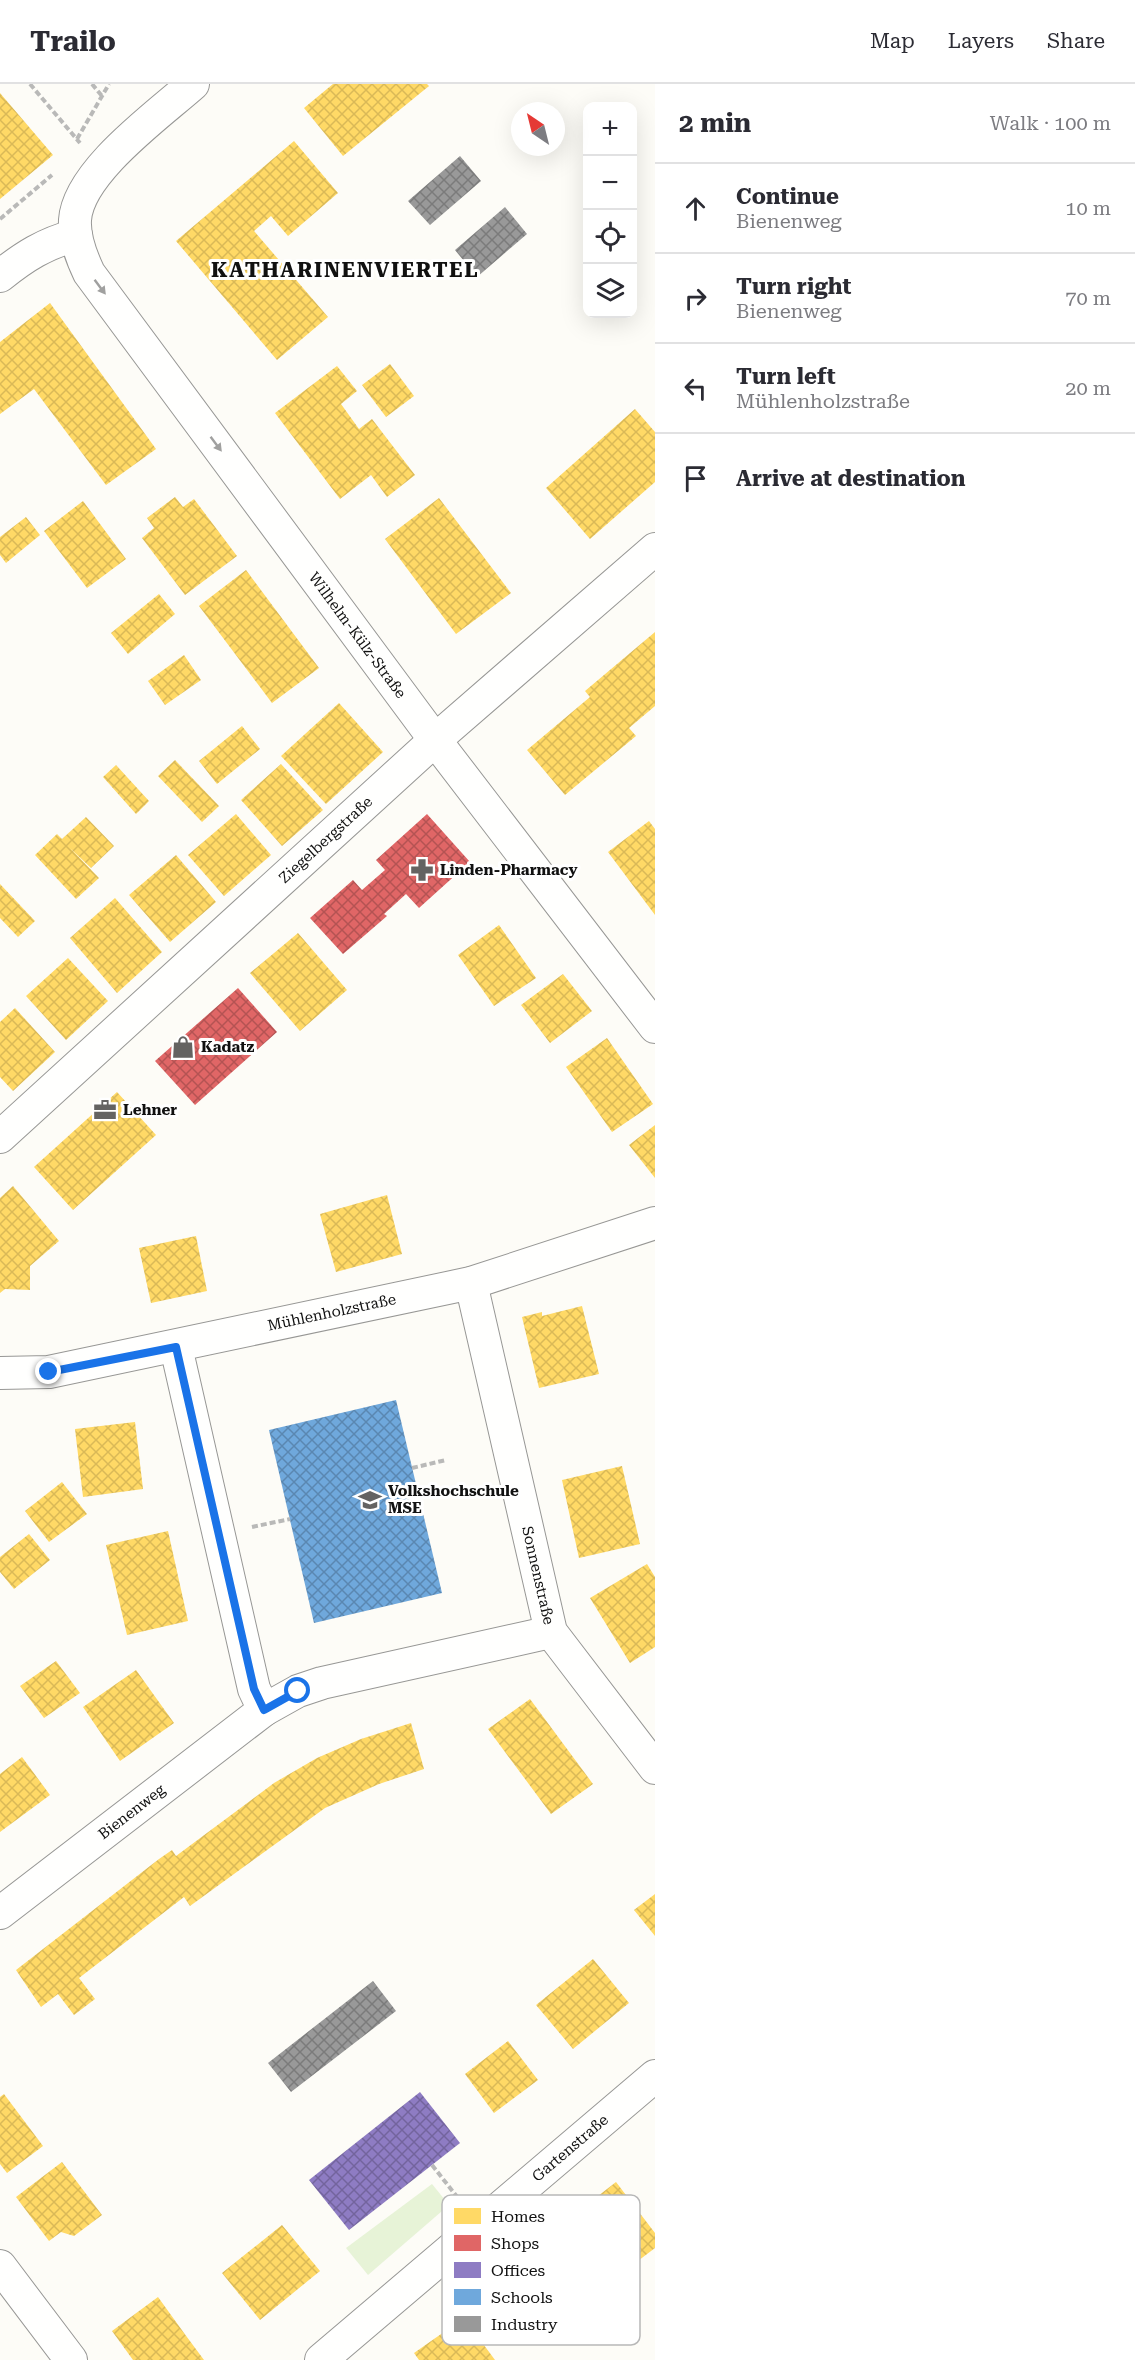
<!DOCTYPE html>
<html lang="en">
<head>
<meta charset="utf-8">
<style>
	:root { --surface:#fff; --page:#f7f7f7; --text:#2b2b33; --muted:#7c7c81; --line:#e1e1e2 }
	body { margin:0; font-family:"Roboto Serif",serif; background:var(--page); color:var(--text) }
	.controls { position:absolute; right:18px; top:18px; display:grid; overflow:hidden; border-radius:12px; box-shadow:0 6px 24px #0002 }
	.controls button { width:54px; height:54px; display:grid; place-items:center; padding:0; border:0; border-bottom:2px solid var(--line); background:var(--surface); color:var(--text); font:30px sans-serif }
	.compass { position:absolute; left:511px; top:18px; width:54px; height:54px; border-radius:50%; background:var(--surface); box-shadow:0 6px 24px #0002; rotate:325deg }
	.stop { position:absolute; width:18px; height:18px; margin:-14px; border:4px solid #1a73e8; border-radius:50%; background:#fff }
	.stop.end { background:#1a73e8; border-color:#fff; box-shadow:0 2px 6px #0008 }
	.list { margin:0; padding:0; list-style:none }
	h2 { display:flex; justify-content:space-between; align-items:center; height:78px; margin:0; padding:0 24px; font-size:26px }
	h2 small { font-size:20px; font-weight:400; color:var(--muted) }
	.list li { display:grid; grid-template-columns:39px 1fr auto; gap:18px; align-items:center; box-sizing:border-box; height:90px; padding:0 24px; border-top:2px solid var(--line) }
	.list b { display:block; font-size:22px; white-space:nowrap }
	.list p { margin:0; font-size:20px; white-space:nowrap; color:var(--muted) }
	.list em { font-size:20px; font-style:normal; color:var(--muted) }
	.icon { flex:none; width:33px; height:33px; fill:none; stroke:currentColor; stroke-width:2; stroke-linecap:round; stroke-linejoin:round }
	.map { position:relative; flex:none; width:655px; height:2276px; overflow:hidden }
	header { display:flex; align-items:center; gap:36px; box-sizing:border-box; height:84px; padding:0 30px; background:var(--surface); border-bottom:2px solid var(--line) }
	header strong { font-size:28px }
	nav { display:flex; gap:33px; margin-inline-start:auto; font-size:21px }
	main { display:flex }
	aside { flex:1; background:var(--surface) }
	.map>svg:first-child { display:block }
	.grass { fill:#e7f3d7 }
	.homes { fill:url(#homes-cross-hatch) }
	.shops { fill:url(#shops-cross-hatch) }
	.offices { fill:url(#offices-cross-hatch) }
	.schools { fill:url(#schools-cross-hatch) }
	.industry { fill:url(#industry-cross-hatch) }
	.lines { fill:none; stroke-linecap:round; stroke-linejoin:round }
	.street-casing { stroke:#979795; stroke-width:34 }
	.path { stroke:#b9b9b8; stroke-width:4; stroke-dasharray:6 3; stroke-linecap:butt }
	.street { stroke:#fffffe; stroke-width:32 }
	.oneway { fill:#a0a09f }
	.route { stroke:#1a73e8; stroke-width:8 }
	.labels { text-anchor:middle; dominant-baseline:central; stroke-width:6; stroke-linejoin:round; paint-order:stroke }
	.street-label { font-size:15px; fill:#111; stroke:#fff }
	.poi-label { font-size:15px; font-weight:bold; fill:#111; stroke:#fff; text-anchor:start }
	.district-label { font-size:21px; font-weight:bold; letter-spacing:1.5px; fill:#111; stroke:#fff }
	.key { fill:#fff; stroke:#b8b8b8; stroke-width:1.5 }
	.key-label { font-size:16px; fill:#111 }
</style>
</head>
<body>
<header>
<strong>Trailo</strong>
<nav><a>Map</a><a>Layers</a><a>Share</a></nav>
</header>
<main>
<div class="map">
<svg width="655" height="2276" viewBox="0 0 655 2276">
	<defs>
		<pattern id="homes-cross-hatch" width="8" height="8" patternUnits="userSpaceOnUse" patternTransform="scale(1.5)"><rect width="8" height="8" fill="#ffd966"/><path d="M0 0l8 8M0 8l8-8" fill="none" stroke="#dab957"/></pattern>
		<pattern id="shops-cross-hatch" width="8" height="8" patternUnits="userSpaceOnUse" patternTransform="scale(1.5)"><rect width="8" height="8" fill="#e06666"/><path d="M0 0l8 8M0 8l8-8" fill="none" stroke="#b45353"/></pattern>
		<pattern id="offices-cross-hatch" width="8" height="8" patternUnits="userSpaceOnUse" patternTransform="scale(1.5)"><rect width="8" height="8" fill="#8e7cc3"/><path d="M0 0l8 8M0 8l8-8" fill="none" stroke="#73649d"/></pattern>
		<pattern id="schools-cross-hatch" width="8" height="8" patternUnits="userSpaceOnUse" patternTransform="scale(1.5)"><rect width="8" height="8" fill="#6fa8dc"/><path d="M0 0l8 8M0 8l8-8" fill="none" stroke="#5a87b1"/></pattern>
		<pattern id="industry-cross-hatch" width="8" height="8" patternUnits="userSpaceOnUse" patternTransform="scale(1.5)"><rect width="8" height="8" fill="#999"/><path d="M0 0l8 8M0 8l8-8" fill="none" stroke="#7b7b7b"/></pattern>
	</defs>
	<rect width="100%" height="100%" fill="#fdfcf7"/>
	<!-- grass -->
	<path class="grass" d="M432,2100L449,2121L368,2191L346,2164Z"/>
	<!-- homes -->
	<path class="homes" d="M333,0H427L429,2L343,72L304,24Z
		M0,9L53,71L0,115Z
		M294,57L338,109L288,152L271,132L254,147L328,233L277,276L176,157Z
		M50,219L156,365L106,401L34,305L0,330V258Z
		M390,280L414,312L386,333L362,301Z
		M337,282L357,307L341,320L359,345L372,335L415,391L387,413L371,391L340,415L275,329Z
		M635,325L655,348V398L590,455L546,404Z
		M175,413L183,423L194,415L237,472L185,511L142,454L154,444L147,434Z
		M439,414L511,509L456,550L385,455Z
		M83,417L126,475L87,504L44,447Z
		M26,433L40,451L6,479L0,471V453Z
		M246,486L319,584L272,619L199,522Z
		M159,510L175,530L128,570L111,549Z
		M655,548V622L629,644L636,652L565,711L527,666L590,613L585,607Z
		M184,571L201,596L165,621L148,597Z
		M339,619L383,668L326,720L281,672Z
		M242,642L260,665L217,700L199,677Z
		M175,676L219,722L202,738L158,692Z
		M281,680L323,726L282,762L241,716Z
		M116,681L149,717L136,730L103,693Z
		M236,730L271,771L224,812L188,771Z
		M86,733L114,762L91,784L70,764L99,794L76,815L35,771L57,750L62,755Z
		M649,737L655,745V831L608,768Z
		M176,771L216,818L170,858L129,811Z
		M0,800L35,837L18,853L0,834Z
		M115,814L162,868L117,909L70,854Z
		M499,841L536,894L494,922L458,871Z
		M298,849L347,906L300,947L250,889Z
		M68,874L108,917L66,956L26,912Z
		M563,890L592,927L550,959L521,921Z
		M15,924L55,968L13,1007L0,993V938Z
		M607,954L653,1020L612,1048L566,983Z
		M117,1008L156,1051L73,1126L34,1083Z
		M655,1041V1094L629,1061Z
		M13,1102L59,1157L30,1182V1206L5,1205L0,1209V1114Z
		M387,1111L402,1170L336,1188L320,1130Z
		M196,1152L207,1207L151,1219L139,1164Z
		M582,1222L599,1290L539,1304L522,1233L542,1228V1232Z
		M135,1338L143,1405L83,1413L75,1345Z
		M622,1382L640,1460L579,1474L562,1396Z
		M62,1398L87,1430L49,1458L25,1427Z
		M168,1447L188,1537L127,1551L106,1461Z
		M29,1450L50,1476L14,1505L0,1488V1473Z
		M647,1480L655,1493V1563L630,1579L590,1514Z
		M56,1577L80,1609L44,1634L20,1602Z
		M136,1586L174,1639L120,1677L83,1623Z
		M530,1615L593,1700L551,1730L488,1645Z
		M411,1639L424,1685L379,1700L325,1724L190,1822L184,1813L79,1894L95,1915L74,1931L58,1910L41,1923L16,1886L159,1775L172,1766L176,1772L274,1699L317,1674L361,1655Z
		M22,1673L50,1711L0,1748V1690Z
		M655,1810V1852L634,1826Z
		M593,1875L629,1919L573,1965L536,1921Z
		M508,1957L538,1996L494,2029L465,1990Z
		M4,2010L43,2062L7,2089L0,2080V2013Z
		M62,2078L102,2131L74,2152L61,2148L49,2157L16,2113Z
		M616,2098L655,2149V2164L626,2186L580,2126Z
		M282,2141L320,2187L260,2236L222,2189Z
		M158,2213L184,2249L204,2276H133L112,2247Z
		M464,2234L495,2276H419L414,2269Z"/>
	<!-- shops -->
	<path class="shops" d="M427,730L470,778L419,824L406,810L384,830L387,832L343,870L310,834L353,796L362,806L385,786L376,776Z
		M238,904L277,948L195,1021L155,977Z"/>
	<!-- offices -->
	<path class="offices" d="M420,2008L460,2059L349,2146L309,2096Z"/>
	<!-- schools -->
	<path class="schools" d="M396,1316L442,1509L314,1539L269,1346Z"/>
	<!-- industry -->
	<path class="industry" d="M460,72L481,97L430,141L408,117Z
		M505,123L527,150L477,193L455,166Z
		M373,1897L396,1927L291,2008L268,1979Z"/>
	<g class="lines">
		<!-- street casing -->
		<g class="street-casing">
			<g id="street">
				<path id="s1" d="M193,0C158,31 78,88 75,136C74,154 81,172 89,189L435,656L655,943"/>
				<path d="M0,192C25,172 44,160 76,151"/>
				<path id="s2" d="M0,1053L435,656L655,465"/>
				<path id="s3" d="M471,1199L551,1548L655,1684"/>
				<path id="s4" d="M0,1289L49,1288L471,1199L655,1139"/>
				<path d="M264,1626L298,1607L322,1599L551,1548"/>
				<path id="s5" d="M0,1829L264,1626L254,1605L176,1263"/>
				<path d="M0,2182L71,2276"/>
				<path id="s6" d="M321,2276L655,1992"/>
			</g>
		</g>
		<!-- path -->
		<path class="path" d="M30,0L80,59
			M92,0L102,12
			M77,55L109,0
			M0,135L52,91
			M412,1384L446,1376
			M252,1443L290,1435
			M432,2081L458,2114"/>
		<!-- street -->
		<use href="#street" class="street"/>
	</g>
	<!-- one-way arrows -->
	<defs><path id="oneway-solid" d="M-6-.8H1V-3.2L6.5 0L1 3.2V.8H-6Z" transform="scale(1.5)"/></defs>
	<g class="oneway">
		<use href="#oneway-solid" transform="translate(100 203) rotate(53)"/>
		<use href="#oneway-solid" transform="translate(216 360) rotate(53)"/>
	</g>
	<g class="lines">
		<!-- route -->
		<path class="route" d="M49,1288L176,1263L254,1605L264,1626L298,1607"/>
	</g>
	<!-- icons -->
	<defs>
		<g id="pharmacy-bare" transform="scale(1.8)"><path d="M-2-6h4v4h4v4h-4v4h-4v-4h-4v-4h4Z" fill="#646362" stroke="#fff" stroke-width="2.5" paint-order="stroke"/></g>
		<g id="shop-bare" transform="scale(1.8)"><path d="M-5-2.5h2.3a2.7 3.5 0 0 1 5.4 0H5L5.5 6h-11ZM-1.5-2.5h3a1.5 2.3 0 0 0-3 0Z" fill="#646362" stroke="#fff" stroke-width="2.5" paint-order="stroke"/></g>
		<g id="office-bare" transform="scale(1.8)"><path d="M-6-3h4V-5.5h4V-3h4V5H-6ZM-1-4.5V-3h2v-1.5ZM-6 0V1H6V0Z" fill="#646362" stroke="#fff" stroke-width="2.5" paint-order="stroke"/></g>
		<g id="university-bare" transform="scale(1.8)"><path d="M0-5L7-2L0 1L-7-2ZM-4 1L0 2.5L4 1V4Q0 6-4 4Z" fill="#646362" stroke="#fff" stroke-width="2.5" paint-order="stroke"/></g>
	</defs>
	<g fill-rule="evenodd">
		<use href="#pharmacy-bare" x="422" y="786"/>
		<use href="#shop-bare" x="183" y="963"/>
		<use href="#office-bare" x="105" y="1026"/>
		<use href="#university-bare" x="370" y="1416"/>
	</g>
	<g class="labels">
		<!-- street labels -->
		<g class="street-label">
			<text stroke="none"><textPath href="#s1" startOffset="690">Wilhelm-Külz-Straße</textPath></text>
			<text stroke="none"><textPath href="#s2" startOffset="441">Ziegelbergstraße</textPath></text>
			<text stroke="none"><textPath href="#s4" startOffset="338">Mühlenholzstraße</textPath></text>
			<text stroke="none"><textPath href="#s3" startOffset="300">Sonnenstraße</textPath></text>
			<text stroke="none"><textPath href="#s5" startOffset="166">Bienenweg</textPath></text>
			<text stroke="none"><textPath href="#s6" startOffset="327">Gartenstraße</textPath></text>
		</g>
		<!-- poi labels -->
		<g class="poi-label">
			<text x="440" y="786">Linden-Pharmacy</text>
			<text x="201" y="963">Kadatz</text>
			<text x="123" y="1026">Lehner</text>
			<text x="388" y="1407">Volkshochschule<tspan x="388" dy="17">MSE</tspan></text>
		</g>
		<!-- district labels -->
		<g class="district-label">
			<text x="345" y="186">KATHARINENVIERTEL</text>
		</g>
	</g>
	<!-- legend -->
	<rect x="442" y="2111" width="198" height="150" rx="9" class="key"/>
	<rect x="454" y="2124" width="27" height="16" fill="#ffd966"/>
	<rect x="454" y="2151" width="27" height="16" fill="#e06666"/>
	<rect x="454" y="2178" width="27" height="16" fill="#8e7cc3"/>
	<rect x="454" y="2205" width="27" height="16" fill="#6fa8dc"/>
	<rect x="454" y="2232" width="27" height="16" fill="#999"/>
	<g class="key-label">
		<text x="491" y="2138">Homes</text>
		<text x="491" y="2165">Shops</text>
		<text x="491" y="2192">Offices</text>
		<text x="491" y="2219">Schools</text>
		<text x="491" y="2246">Industry</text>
	</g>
</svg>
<div class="controls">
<button>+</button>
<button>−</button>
<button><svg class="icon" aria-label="locate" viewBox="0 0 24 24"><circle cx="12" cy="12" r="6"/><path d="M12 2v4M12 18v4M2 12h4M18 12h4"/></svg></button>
<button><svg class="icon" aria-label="layers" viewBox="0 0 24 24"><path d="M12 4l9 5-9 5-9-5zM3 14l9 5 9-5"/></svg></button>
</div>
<svg class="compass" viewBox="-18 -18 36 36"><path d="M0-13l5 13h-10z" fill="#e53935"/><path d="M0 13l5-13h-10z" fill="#7c7c81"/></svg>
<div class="stop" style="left:298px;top:1607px"></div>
<div class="stop end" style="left:49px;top:1288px"></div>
</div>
<aside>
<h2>2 min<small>Walk · 100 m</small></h2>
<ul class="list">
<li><svg class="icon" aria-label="ahead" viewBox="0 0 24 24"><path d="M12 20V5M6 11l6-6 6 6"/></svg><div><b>Continue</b><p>Bienenweg</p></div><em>10 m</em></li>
<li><svg class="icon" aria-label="right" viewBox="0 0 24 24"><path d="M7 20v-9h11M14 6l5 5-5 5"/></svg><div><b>Turn right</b><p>Bienenweg</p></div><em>70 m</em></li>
<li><svg class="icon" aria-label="left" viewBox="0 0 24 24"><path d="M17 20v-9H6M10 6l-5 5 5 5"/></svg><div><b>Turn left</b><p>Mühlenholzstraße</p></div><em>20 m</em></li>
<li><svg class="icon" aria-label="arrive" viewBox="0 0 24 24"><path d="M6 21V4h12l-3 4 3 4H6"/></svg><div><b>Arrive at destination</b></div></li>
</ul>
</aside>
</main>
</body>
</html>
